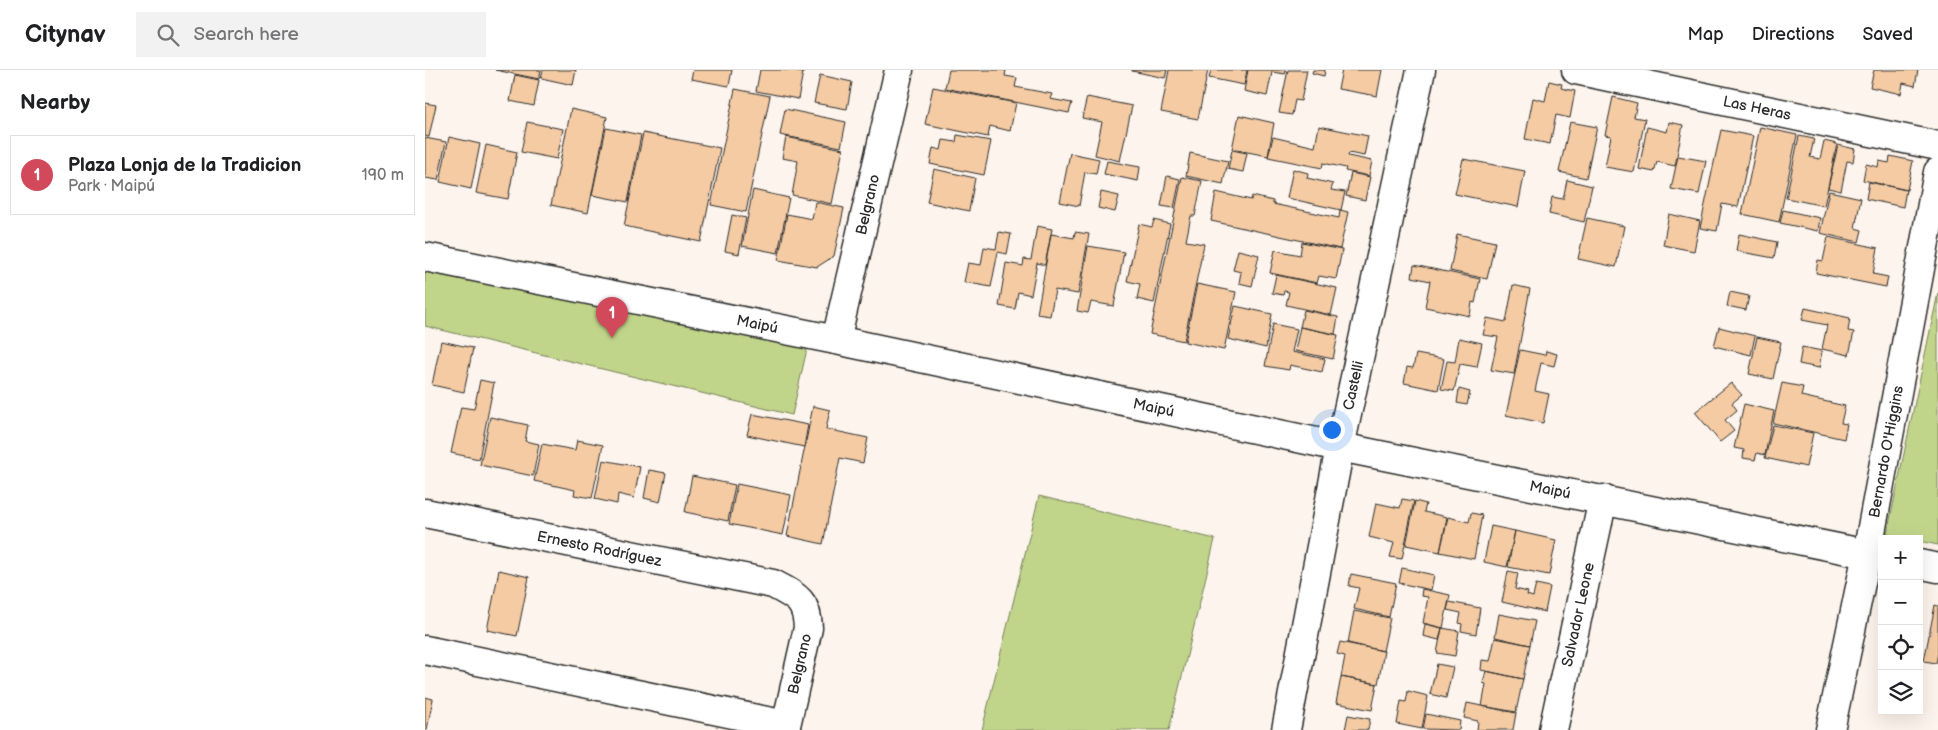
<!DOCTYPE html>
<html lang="en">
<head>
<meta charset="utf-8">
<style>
	:root { --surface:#fff; --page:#f2f2f2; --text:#202124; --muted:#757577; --line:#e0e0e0; --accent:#d1495b }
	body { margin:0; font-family:"Balsamiq Sans",sans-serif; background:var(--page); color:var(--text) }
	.controls { position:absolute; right:15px; bottom:15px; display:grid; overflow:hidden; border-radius:0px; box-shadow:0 5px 20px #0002 }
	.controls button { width:45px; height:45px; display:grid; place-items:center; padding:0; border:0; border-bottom:1px solid var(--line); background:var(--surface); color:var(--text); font:25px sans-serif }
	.you { position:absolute; left:906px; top:359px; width:18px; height:18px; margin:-12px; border:4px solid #fff; border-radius:50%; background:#1a73e8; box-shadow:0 0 0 8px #1a73e833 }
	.badge { display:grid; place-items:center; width:32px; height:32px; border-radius:50%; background:var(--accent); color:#fff; font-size:16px; font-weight:700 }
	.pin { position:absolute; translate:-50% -41px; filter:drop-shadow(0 1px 2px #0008) }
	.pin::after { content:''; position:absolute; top:26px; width:18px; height:15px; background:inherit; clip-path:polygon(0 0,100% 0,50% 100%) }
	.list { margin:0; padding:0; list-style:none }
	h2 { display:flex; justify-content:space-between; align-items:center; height:65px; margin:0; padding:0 20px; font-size:21px }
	h2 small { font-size:16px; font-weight:400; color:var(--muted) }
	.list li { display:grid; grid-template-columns:32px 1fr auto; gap:15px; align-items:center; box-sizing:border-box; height:80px; margin:0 10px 10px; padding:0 10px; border:1px solid var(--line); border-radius:0px }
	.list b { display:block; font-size:19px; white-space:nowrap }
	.list p { margin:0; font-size:16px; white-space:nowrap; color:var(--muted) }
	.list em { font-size:16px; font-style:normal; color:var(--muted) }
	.icon { flex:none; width:28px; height:28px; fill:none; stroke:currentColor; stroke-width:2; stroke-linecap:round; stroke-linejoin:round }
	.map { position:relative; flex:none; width:1513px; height:660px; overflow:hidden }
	header { display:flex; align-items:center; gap:30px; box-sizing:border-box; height:70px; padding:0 25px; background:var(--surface); border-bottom:1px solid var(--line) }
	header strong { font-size:24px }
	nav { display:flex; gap:28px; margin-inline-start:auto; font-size:18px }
	.search { width:350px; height:45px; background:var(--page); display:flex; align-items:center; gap:12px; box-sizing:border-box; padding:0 18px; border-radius:0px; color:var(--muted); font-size:19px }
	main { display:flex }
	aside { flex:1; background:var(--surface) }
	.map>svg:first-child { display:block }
	.green { fill:#c1d58a; stroke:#76805a }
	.building { fill:#f4cba3; stroke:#2b2b2b }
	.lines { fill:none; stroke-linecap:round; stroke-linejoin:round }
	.minor-casing { stroke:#2b2b2b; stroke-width:31 }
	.minor { stroke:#fff; stroke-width:28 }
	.labels { text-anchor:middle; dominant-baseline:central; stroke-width:4; stroke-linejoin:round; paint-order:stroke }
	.street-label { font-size:15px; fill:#2b2b2b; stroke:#fff }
</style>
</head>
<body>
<header>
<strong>Citynav</strong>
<div class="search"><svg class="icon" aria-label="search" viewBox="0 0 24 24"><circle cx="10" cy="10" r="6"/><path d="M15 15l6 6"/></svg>Search here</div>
<nav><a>Map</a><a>Directions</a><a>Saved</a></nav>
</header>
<main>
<aside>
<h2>Nearby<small></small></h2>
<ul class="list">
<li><span class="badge">1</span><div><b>Plaza Lonja de la Tradicion</b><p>Park · Maipú</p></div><em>190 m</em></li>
</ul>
</aside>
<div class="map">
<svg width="1513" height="660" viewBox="0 0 1513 660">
	<rect width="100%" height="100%" fill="#fdf5ed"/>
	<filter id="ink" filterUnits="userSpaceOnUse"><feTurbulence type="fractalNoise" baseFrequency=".02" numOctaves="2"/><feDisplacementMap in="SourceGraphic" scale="10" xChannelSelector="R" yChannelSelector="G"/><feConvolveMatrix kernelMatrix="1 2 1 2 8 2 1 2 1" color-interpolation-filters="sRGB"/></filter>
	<g filter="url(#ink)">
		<!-- green -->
		<path class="green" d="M0,199L382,279L367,345L0,256Z
			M1513,223V475L1494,471V469H1483L1462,464Z
			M614,426L790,469L744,660H557Z"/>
		<!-- building -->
		<path class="building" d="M70,0H116L114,9Z
			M118,0H151L148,15L116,8Z
			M268,0H307L304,16L266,9Z
			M335,0H367L378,2L373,29L331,21Z
			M524,0H581L580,6L592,8L590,17L627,24L625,29L647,33L644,43L520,18Z
			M707,0H742L740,8L707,1Z
			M744,0H783L773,49L736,42Z
			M786,0H822L819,15L784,8Z
			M823,0H861L860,4L847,2L842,26L819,21Z
			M863,0H882L876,31L870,30L867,45L854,43Z
			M888,0H900L899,6L887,3Z
			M917,0H957L952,26L913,19Z
			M1449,0H1493L1490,16L1478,13L1476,24L1445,17Z
			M90,5L114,10L109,36L85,31Z
			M395,5L427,12L422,39L389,33Z
			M1124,11L1137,14L1136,18L1150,21L1145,48L1131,45L1125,74L1100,69L1108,28L1120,31Z
			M508,17L591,33L585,61L565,56L563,67L500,54Z
			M310,19L345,26L321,142L286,135Z
			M662,27L707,36L695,91L670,85L677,52L657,48Z
			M1188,27L1212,33L1209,47L1220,49L1209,102L1180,97L1186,66L1180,65Z
			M0,33L11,35L4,67L0,66Z
			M146,39L182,47L163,143L126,135Z
			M360,39L421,52L416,77L355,65Z
			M814,45L849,53L843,86L807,79Z
			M102,52L138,59L132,89L96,82Z
			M1145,52L1172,57L1161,108L1134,102Z
			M1244,52L1258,55L1250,96L1232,92L1229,102L1214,99L1222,57L1242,62Z
			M894,56L943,66L939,86L924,83L923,86L947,91L944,106L920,101L921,98L898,93L897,98L843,87L848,67L890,77Z
			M1335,57L1372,65L1354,152L1317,144Z
			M181,58L216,65L203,132L167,125Z
			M1296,60L1328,66L1313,137L1297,134L1292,161L1275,158Z
			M218,63L295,78L276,172L199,156Z
			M532,65L566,71L559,105L505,94L508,78L516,80L518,70L531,72Z
			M1374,66L1389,69L1385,87L1395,89L1399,71L1412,74L1399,136L1361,128Z
			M24,67L55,74L46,119L15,112Z
			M361,67L418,79L407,134L367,125L373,91L357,88Z
			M0,68L21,72L13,110L0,108Z
			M61,75L92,82L83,129L51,123Z
			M1413,75L1430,79L1428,92L1422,91L1416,121L1403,118Z
			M807,80L822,83L818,102L803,99Z
			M645,83L674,89L671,104L660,102L654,136L635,132Z
			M765,83L803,91L798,114L761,106Z
			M1253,86L1281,91L1274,124L1246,119Z
			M1465,86L1488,91L1482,120L1438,110L1441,94L1453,97L1454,91L1464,93Z
			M1038,89L1100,101L1093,137L1030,124Z
			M682,91L715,97L713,111L679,104Z
			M509,99L550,108L544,141L502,132Z
			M868,99L883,103L882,108L908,114L906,120L920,122L916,140L862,128Z
			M926,103L945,107L940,130L921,126Z
			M742,106L755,109L749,138L736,136Z
			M757,107L777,111L770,146H766L761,171L779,174L759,271L725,264Z
			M1142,110L1167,116L1159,152L1124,144L1127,127L1138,129Z
			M1444,112L1481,120L1478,137L1441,129Z
			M328,120L364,128L353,183L317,176Z
			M1404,121L1436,128L1430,158L1437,160L1434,172L1395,163Z
			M676,122L694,126L690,142L673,138Z
			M791,122L826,130L827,126L848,131V134L914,148L915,140L923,142L915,179L786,151Z
			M390,132L419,138L409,186L392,197L353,190L362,144L387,149Z
			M1358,140L1395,148L1393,161L1355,153Z
			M1244,144L1275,151L1269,181L1238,175Z
			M307,145L321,148L314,184L300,181Z
			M1162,148L1199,156L1191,197L1153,189Z
			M729,150L745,154L729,233L712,229L715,214L702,211L714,154L727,157Z
			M612,156L627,159L620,195L612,193L606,225L593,222L590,239L574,236L581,193L598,196L599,189L606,190Z
			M574,162L586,164L582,184L573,182L566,217L539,212L543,193L556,195L559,177L571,179Z
			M650,162L664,164L653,224L630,220L625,246L612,244L626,164L649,168Z
			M1032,164L1070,172L1062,209L1025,201Z
			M1314,164L1352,172L1349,188L1311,181Z
			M1403,167L1453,178L1448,204L1463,207L1461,217L1391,203L1393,190L1398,191Z
			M877,172L917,180L911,209L894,206L892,213L845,203L850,180L875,185Z
			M663,176L699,182L689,236L666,232L663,243L652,241Z
			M813,180L834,185L827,216L814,213L816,202L808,200Z
			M989,195L1055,209L1050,233L1047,232L1045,246L1000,237L1005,211L987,207Z
			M851,205L912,218L906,245L861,235L864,222L859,221L858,225L847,223Z
			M772,214L811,222L799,280L760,272Z
			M1088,215L1105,219L1089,304L1066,300L1073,267L1058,265L1062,248L1081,252Z
			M1305,222L1324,226L1321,240L1302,236Z
			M810,236L847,244L841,278L803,269Z
			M1380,238L1425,248L1423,261L1429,262L1424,285L1397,279L1402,255L1377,250Z
			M879,240L913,247L910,264L875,257Z
			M848,254L872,259L867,282L900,289L897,302L865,295L864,300L840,296Z
			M875,257L913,265L908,289L870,281Z
			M1294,257L1330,266L1326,285L1289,276Z
			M1332,267L1356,272L1348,309L1324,304Z
			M1034,268L1057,273L1052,297L1035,294L1029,321L1016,319L1022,291L1030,292Z
			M16,271L48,278L39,322L7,315Z
			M1377,277L1397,281L1394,298L1374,294Z
			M1095,280L1120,285L1121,281L1132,284L1129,296L1116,293L1110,321L1124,324L1118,353L1081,345Z
			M991,284L1019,289L1013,320L979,313L982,297L988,298Z
			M55,310L69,313L54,389L26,383L36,337L49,339Z
			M1306,313L1317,325L1307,333L1312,340L1300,350L1309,361L1295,372L1270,342Z
			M1357,313L1378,317L1376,326L1420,336L1416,353L1422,354L1419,369L1348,353Z
			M1034,319L1045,322L1042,335L1032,333Z
			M1319,334L1349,341L1340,385L1332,383L1330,390L1318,388L1319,380L1309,378Z
			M388,336L405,340L401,359L443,368L438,393L415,388L398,474L362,466Z
			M327,344L383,355L379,377L322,365Z
			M65,347L103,355L100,371L114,374L108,406L55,395Z
			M1348,355L1388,363L1381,397L1340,388Z
			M152,370L178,375L167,428L149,425L150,420L109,411L117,374L150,380Z
			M178,390L215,397L209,428L193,424L192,434L170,429Z
			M224,400L241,403L235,432L219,428Z
			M267,406L310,415L303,451L260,442Z
			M312,414L366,425L358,465L304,454Z
			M977,429L989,431L977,489L965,487L969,473L944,467L951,433L975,438Z
			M990,431L1001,434L999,442L1022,447L1015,482L981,475Z
			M1046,443L1057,445L1049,489L1015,482L1023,447L1044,452Z
			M1066,456L1090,461L1082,497L1059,492Z
			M1090,461L1131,470L1124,505L1083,497Z
			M977,498L1009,505L1006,520L974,513Z
			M74,500L104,507L92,566L62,560Z
			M1083,501L1093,503L1090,519L1103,522L1102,525L1108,527L1111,514L1125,517L1120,542L1077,532Z
			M926,504L971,513L964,547L929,539L934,518L924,516Z
			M997,519L1025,525L1018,558L998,553L1003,527L996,526Z
			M1024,532L1055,538L1051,564L1036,561L1037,554L1034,553L1036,543L1022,540Z
			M1510,535L1513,536V583L1511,593L1499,591Z
			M929,541L965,548L958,581L923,573Z
			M1074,544L1110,551L1105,575L1070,567Z
			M1000,554L1017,558L1014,570L998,566Z
			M1017,558L1034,561L1030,586L1012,583Z
			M1070,568L1105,575L1098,609L1056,600L1057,590L1065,591Z
			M915,572L959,581L953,614L916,607L920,586L912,584Z
			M1012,594L1028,597L1021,628L1005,624Z
			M1061,601L1098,609L1091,642L1057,636L1061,614L1058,613Z
			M916,607L952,614L947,640L911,633Z
			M983,621L1003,626L997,659L972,654L976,631L981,632Z
			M0,627L8,629L2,660H0Z
			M1042,633L1091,643L1088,660H1052L1053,651L1039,648Z
			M1001,644L1035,651L1034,660L998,659Z
			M923,645L945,649L943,660H920Z"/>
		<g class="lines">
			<!-- minor casing -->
			<g class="minor-casing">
				<g id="minor">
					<path id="s1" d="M1151,0L1513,76"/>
					<path id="s2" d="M0,187L411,270L915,377L1457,487"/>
					<path id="s3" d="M411,270L474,0"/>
					<path id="s4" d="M0,443L348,514C371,526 382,530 383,558L360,660"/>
					<path d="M1494,494L1513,498"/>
					<path d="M0,580L361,655"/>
					<path id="s5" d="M861,660L915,377L996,0"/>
					<path id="s6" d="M1128,660L1178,429"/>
					<path id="s7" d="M1405,660L1442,484L1513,102"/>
				</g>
			</g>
			<!-- minor -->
			<use href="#minor" class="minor"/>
		</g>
	</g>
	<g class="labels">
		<!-- street labels -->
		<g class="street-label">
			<text stroke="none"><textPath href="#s1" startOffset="185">Las Heras</textPath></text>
			<text stroke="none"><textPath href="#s3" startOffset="139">Belgrano</textPath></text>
			<text stroke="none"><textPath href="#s2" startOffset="339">Maipú</textPath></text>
			<text stroke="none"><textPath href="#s5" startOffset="351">Castelli</textPath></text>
			<text stroke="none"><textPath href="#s2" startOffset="744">Maipú</textPath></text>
			<text stroke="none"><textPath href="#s7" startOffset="284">Bernardo O'Higgins</textPath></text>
			<text stroke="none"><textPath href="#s2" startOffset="1149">Maipú</textPath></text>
			<text stroke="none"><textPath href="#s4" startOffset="178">Ernesto Rodríguez</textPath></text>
			<text stroke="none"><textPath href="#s6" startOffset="118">Salvador Leone</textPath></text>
			<text transform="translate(375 594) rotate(-77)">Belgrano</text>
		</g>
	</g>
</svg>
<div class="controls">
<button>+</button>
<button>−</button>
<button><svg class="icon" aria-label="locate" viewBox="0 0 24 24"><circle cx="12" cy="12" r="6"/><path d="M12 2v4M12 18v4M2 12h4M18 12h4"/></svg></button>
<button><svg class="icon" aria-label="layers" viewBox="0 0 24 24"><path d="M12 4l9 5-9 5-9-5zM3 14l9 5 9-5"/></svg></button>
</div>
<div class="you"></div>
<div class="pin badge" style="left:187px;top:268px">1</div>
</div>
</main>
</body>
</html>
